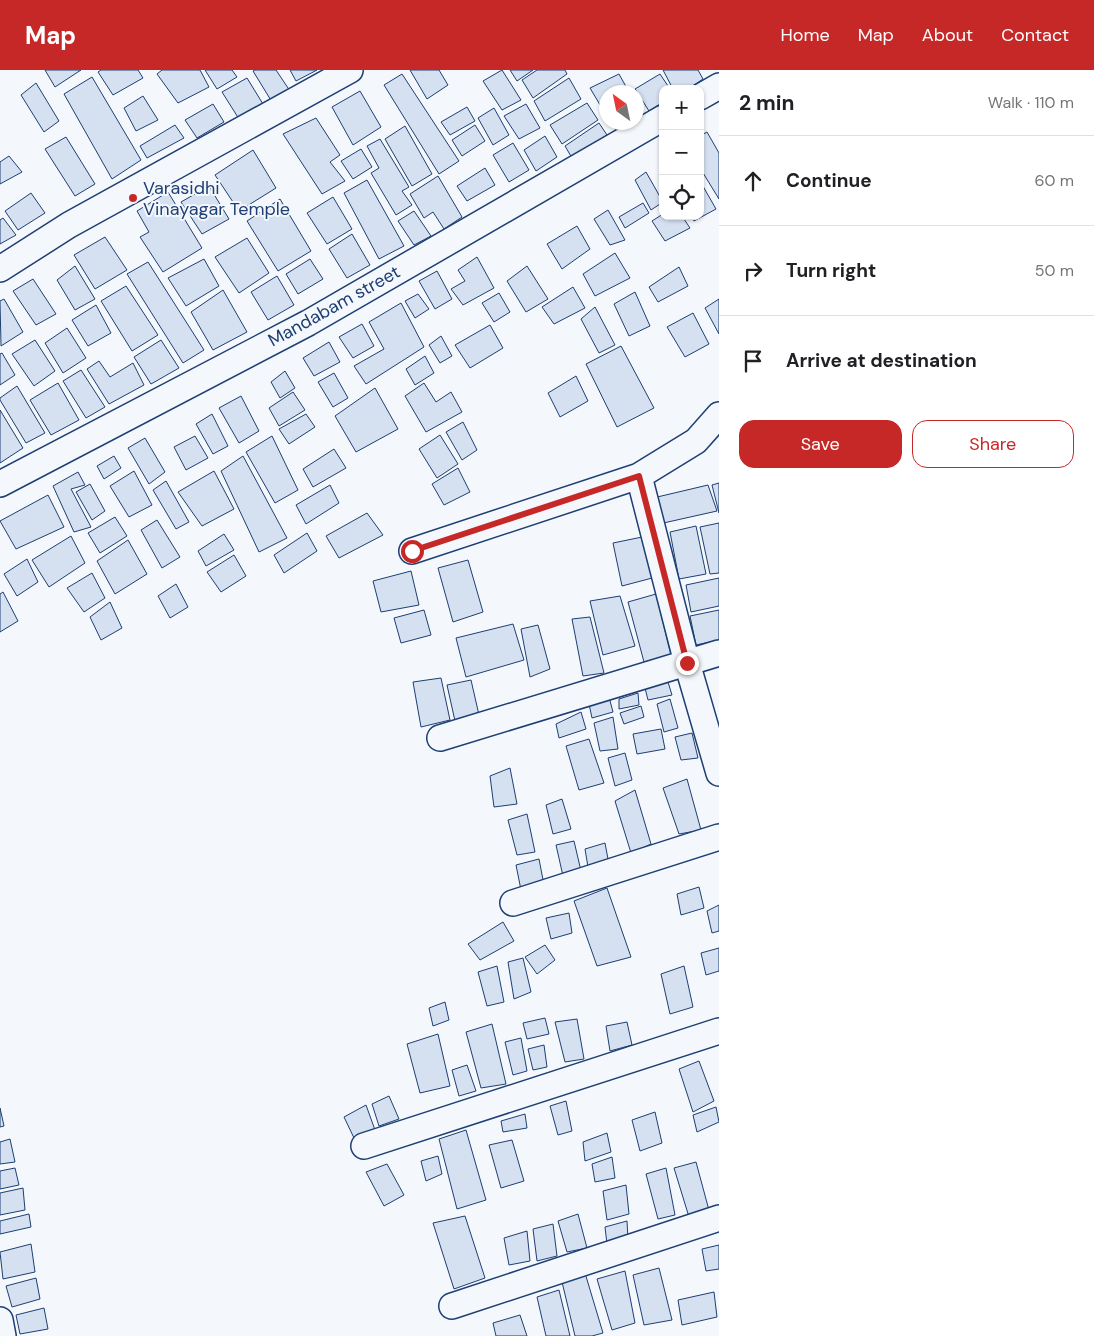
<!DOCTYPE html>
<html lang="en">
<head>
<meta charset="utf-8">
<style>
	:root { --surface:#fff; --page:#f6f6f6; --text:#202124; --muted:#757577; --line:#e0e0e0; --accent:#c62828 }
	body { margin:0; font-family:"DM Sans",sans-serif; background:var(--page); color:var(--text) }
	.controls { position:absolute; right:15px; top:15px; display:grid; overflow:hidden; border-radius:10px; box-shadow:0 1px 4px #0004 }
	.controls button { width:45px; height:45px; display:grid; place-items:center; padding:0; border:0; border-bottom:1px solid var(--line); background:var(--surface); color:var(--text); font:25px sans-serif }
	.compass { position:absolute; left:599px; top:15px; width:45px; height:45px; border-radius:50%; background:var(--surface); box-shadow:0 1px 4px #0004; rotate:327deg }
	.stop { position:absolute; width:15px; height:15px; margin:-11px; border:4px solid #c62828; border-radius:50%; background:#fff }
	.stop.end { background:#c62828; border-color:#fff; box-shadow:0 1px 5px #0008 }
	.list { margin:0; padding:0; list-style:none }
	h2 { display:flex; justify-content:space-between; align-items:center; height:65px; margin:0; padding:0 20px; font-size:21px }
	h2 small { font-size:16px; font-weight:400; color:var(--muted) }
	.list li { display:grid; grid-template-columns:32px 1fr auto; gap:15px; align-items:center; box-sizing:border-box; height:90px; padding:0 20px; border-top:1px solid var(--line) }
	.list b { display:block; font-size:19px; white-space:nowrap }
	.list em { font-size:16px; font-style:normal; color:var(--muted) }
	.actions { display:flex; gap:10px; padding:15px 20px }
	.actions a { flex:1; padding:11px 0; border:1px solid var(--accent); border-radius:15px; text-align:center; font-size:18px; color:var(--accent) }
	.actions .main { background:var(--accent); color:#fff }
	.icon { flex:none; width:28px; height:28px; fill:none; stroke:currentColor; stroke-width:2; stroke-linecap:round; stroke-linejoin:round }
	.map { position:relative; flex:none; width:719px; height:1266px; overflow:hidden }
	header { display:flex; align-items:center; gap:30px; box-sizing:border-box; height:70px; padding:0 25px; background:var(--accent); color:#fff }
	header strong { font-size:24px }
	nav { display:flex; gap:28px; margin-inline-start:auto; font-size:18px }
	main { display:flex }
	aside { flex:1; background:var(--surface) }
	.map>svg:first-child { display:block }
	.building { fill:#d5e0f0; stroke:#1d3f73 }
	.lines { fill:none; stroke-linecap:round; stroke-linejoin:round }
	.street-casing { stroke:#1d3f73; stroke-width:28 }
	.street { stroke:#f4f7fb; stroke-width:25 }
	.route { stroke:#c62828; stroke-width:6 }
	.poi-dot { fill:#c62828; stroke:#f4f7fb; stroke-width:2 }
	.labels { text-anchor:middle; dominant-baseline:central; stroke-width:4; stroke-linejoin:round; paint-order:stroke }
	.poi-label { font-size:18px; fill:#1d3f73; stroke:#f4f7fb; text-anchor:start }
	.street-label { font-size:18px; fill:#1d3f73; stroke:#f4f7fb }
</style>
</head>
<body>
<header>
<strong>Map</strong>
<nav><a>Home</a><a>Map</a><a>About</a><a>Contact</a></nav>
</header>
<main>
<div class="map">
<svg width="719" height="1266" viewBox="0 0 719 1266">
	<rect width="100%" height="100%" fill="#f4f7fb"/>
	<!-- building -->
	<path class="building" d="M45,0H81L55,17Z
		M101,0H138L143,8L113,25L98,2Z
		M162,0H200L209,17L178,33L157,4Z
		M205,0H232L237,7L217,19Z
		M255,0H276L290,21L272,32L253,1Z
		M290,0H317L296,11Z
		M410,0H439L448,15L427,29Z
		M502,0L521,30L502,40L483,11Z
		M510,0H533L517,11Z
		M537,0H565L567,4L533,28L522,10Z
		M663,0H698L703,9L688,19H673Z
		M402,4L459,91L439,104L384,15Z
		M619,4L629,22H606V45L590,18Z
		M660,4L670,19H663V32L649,41L635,19Z
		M92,7L141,90L112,109L64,24Z
		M247,8L263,34L239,49L222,22Z
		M569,8L581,29L545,51L534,31Z
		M36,13L59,51L44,62L21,25Z
		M360,21L381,57L353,75L332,37Z
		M143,26L158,50L136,61L124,38Z
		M587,33L598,50L562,74L550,55Z
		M213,34L224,52L197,68L185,50Z
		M526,34L540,58L519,69L504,46Z
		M636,35L642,45L636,48Z
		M467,37L475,51L450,65L441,52Z
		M494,38L509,65L493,75L478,48Z
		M316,48L340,85L330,92L345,111L322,124L283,64Z
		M611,52H629L616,60Z
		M599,53L607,65L572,88L565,76Z
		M175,55L184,68L147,88L140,76Z
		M475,55L485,71L462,86L452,70Z
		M405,56L432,104L412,116L385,69Z
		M707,62L719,83V129L700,98V66Z
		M545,66L557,87L536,101L524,80Z
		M66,67L95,114L75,126L45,79Z
		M380,69L409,117L402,121L412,135L396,145L371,103L379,98L367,76Z
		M513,73L529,100L509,112L493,85Z
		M361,79L372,97L353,109L341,91Z
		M253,80L276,118L239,141L215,105Z
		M9,86L22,102L0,114V92Z
		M485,98L495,115L467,131L457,116Z
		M646,102L663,132L651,140L635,110Z
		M438,106L462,147L444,159L433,142L424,148L410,124Z
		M367,110L404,176L379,189L344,123Z
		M700,111L716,139L694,151L691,146H700Z
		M209,116L229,149L202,164L181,132Z
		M168,122L202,178L163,202L140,167L149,162L137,141Z
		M31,123L45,143L18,160L5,141Z
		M333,127L352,159L327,174L307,143Z
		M280,129L311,181L278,201L247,151Z
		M643,133L649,143L625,158L619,147Z
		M608,140L625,170L610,175L594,149Z
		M414,141L431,166L414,175L398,151Z
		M663,144V146H682L690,158L665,171L652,151Z
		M3,148L16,165L0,174V150Z
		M577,156L590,179L562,199L547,174Z
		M352,164L370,195L347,208L329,179Z
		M105,167L127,200L95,219L74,185Z
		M247,168L269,203L239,223L215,187Z
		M615,183L630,208L595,226L583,204Z
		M477,187L494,218L463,235L451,219L465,211L458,200Z
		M204,189L219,216L186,236L168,208Z
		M310,189L323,209L298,224L286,204Z
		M148,192L204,280L183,293L127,204Z
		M75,196L95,229L75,240L57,210Z
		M527,196L548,229L526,242L507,211Z
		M679,197L688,216L658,232L649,217Z
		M437,201L452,229L435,239L419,211Z
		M277,206L294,235L268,250L251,222Z
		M33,209L56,244L36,255L13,221Z
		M126,216L158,265L132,281L101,231Z
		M573,217L585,238L554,254L542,237Z
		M223,220L247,262L213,280L191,242Z
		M635,222L650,256L629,266L614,234Z
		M499,223L510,242L494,252L482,233Z
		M418,224L429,239L415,248L405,231Z
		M4,229L23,262L1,276L0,231Z
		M719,229V264L705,238Z
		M401,233L424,277L366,314L354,296L384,279L369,252Z
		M96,235L111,263L88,276L72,250Z
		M595,237L615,275L599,283L581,249Z
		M693,243L709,274L685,287L667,257Z
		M362,254L374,276L353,288L339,267Z
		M490,255L503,278L470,298L455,275Z
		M67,258L86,288L63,303L45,273Z
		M441,266L452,286L440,293L429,275Z
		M35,270L55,301L34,316L12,284Z
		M161,270L179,298L151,314L134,287Z
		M329,272L340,292L314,306L303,288Z
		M621,276L654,338L617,357L586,294Z
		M2,283L15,305L0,315V284Z
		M425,286L434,303L415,315L406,299Z
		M99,291L110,307L133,293L144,315L109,334L87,299Z
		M81,300L105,337L86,348L63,311Z
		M285,301L295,318L280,328L271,312Z
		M334,303L348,328L333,337L318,312Z
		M576,306L588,331L560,347L548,323Z
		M58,313L79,350L51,365L30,330Z
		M424,313L436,332L451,322L462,342L426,362L405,326Z
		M17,316L45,363L26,373L0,330V328Z
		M375,318L398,359L356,382L335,346Z
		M293,322L305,340L279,356L269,338Z
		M241,326L259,361L239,373L219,338Z
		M0,340L23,378L0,393Z
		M212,344L228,376L213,384L196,354Z
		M306,344L315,357L289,374L279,359Z
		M463,352L477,380L462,390L446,362Z
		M440,365L458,394L437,408L419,379Z
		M195,366L208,388L186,400L174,377Z
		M272,366L298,420L275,433L246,382Z
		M145,368L165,402L149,414L128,378Z
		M334,379L346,398L313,417L303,399Z
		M114,386L121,398L104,409L97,396Z
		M243,386L287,468L259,482L221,401Z
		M458,398L470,422L444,435L432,414Z
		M134,401L152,435L129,447L110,416Z
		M214,401L234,439L202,456L178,422Z
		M78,402L85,415L71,419L91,457L74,462L53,416Z
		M166,411L189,452L176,459L153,420Z
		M719,413V443L712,415Z
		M90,414L105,441L92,450L76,422Z
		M330,415L339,433L306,454L296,435Z
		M708,415L717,441L659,454L653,428Z
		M48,425L64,457L16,479L0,451Z
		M367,443L383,465L339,488L326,466Z
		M115,447L127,466L100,483L88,463Z
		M157,450L180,487L162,498L141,460Z
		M719,453V503L710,504L700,457Z
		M696,456L706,504L679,509L670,462Z
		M307,463L317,481L284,503L274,485Z
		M224,464L234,480L206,496L198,481Z
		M71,466L85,493L49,517L32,490Z
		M647,466L656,507L622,516L613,473Z
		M128,470L147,504L115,524L97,491Z
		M234,485L246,506L221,522L207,502Z
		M27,489L38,512L17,526L4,504Z
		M468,490L483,542L453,552L438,498Z
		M411,501L419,535L381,542L373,511Z
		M92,503L105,528L84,542L67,518Z
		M719,508V536L691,542L686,515Z
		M176,514L188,537L170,548L158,526Z
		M3,522L18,551L0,562V524Z
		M656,524L671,585L644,592L628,532Z
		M620,526L635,576L603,585L590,531Z
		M110,532L122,558L101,570L90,547Z
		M424,540L431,565L401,573L394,548Z
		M719,540V570L696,575L690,546Z
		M590,547L604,603L583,606L572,549Z
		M513,554L524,590L466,607L456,568Z
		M538,555L550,599L530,607L521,559Z
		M441,608L450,650L421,657L413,612Z
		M471,610L479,645L455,651L447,615Z
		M668,612L672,625L648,630L645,618Z
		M638,623L639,635L619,639V629Z
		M609,627L613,642L592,648L589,634Z
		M670,629L678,658L664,662L657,634Z
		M641,636L644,647L624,654L620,643Z
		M581,642L586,659L559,668L556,654Z
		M613,647L618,679L600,681L594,653Z
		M661,659L665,679L637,684L633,664Z
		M692,663L698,688L681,690L675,667Z
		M589,669L604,713L579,720L566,676Z
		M625,683L632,710L615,716L608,688Z
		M510,698L517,734L494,737L490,706Z
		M687,709L701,760L679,764L663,718Z
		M635,720L651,774L631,783L615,731Z
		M562,729L571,759L553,764L546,735Z
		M527,744L535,782L517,785L508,750Z
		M574,771L581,801L563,806L556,775Z
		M605,773L608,789L588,797L585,779Z
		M539,789L544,815L521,820L516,795Z
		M699,817L704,838L681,845L677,824Z
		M607,818L631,887L597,896L574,831Z
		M719,835V861L712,863L707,841Z
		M569,843L572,863L551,869L546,848Z
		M503,852L514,871L480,890L468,874Z
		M545,875L555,890L537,904L525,887Z
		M719,878V901L706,905L701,883Z
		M523,888L531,922L514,929L508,892Z
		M497,896L504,932L487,936L478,902Z
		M684,896L693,937L670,944L661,904Z
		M445,932L449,950L433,956L429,938Z
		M545,948L549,964L527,969L523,953Z
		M577,949L584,989L565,992L555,952Z
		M627,952L632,975L610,981L606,956Z
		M492,954L506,1014L481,1018L466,962Z
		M438,964L450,1016L420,1023L407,974Z
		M521,968L527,1001L513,1005L505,972Z
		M544,975L547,997L533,1000L528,979Z
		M699,991L714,1031L693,1042L679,999Z
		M467,995L476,1021L459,1026L452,1000Z
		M389,1026L399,1049L379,1056L372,1034Z
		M566,1031L572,1061L558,1065L550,1036Z
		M366,1035L375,1060L354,1068L344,1047Z
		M716,1037L719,1052L697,1062L693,1045Z
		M0,1038L4,1056L0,1057Z
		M655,1042L662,1073L640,1081L632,1050Z
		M525,1044L527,1058L503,1062L501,1051Z
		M466,1060L486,1130L457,1139L439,1069Z
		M607,1063L611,1082L585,1091L583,1072Z
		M10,1069L15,1092L0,1094V1072Z
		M512,1070L524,1111L501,1118L489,1075Z
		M438,1086L442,1104L426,1111L421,1091Z
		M612,1087L615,1108L595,1112L592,1094Z
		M696,1092L710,1144L689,1147L674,1098Z
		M387,1094L404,1125L384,1136L366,1102Z
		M15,1098L19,1115L0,1119V1101Z
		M666,1098L675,1145L658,1149L646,1104Z
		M626,1115L629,1144L607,1150L603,1121Z
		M23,1118L25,1140L0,1145V1123Z
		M29,1144L31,1157L0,1164V1151Z
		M578,1144L587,1178L567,1182L558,1151Z
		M465,1146L485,1208L454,1219L433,1153Z
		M627,1151L628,1169L607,1174L605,1157Z
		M553,1154L557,1186L537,1191L533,1159Z
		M527,1161L530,1191L509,1195L504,1168Z
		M31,1174L35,1202L3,1209L0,1182Z
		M719,1175V1199L706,1201L702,1179Z
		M659,1198L672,1250L644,1255L633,1205Z
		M625,1201L635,1253L612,1260L597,1209Z
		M585,1203L603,1263L592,1266H575L562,1212Z
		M36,1208L40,1229L12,1237L6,1216Z
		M559,1220L570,1266H546L537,1227Z
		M714,1222L717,1247L682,1255L678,1230Z
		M44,1238L48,1259L20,1264L16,1245Z
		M520,1245L527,1266H496L493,1253Z"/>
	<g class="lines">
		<!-- street casing -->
		<g class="street-casing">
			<path id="street" d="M700,27L719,16
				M0,199L69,155L350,0
				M639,406L687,593L719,703
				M0,414L308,253L663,48
				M412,481L639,406L696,371L719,345
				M440,668L719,583
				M513,833L719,767
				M364,1076L719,961
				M452,1236L719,1148
				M0,1250L3,1266"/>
		</g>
		<!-- street -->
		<use href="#street" class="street"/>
	</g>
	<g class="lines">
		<!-- route -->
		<path class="route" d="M412,481L639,406L687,593"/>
	</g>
	<!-- markers -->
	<circle class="poi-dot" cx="133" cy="128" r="5"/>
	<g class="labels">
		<!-- poi labels -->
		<g class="poi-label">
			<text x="143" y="118">Varasidhi<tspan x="143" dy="21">Vinayagar Temple</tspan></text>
		</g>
		<!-- street labels -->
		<g class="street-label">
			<text transform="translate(334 236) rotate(-29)">Mandabam street</text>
		</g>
	</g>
</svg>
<div class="controls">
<button>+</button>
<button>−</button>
<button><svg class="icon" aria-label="locate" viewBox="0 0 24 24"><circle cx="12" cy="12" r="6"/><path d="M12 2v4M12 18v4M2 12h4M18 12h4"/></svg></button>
</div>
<svg class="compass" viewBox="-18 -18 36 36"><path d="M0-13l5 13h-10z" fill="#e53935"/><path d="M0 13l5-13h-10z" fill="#757577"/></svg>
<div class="stop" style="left:412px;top:481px"></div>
<div class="stop end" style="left:687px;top:593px"></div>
</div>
<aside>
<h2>2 min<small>Walk · 110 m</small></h2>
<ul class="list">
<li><svg class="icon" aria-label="ahead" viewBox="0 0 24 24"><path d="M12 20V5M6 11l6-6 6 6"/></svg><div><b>Continue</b></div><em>60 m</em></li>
<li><svg class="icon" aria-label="right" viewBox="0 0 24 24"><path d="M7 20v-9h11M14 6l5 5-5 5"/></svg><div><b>Turn right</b></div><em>50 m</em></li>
<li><svg class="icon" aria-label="arrive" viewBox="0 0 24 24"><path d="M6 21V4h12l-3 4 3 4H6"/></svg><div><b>Arrive at destination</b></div></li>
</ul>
<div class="actions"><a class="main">Save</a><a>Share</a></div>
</aside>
</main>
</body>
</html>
